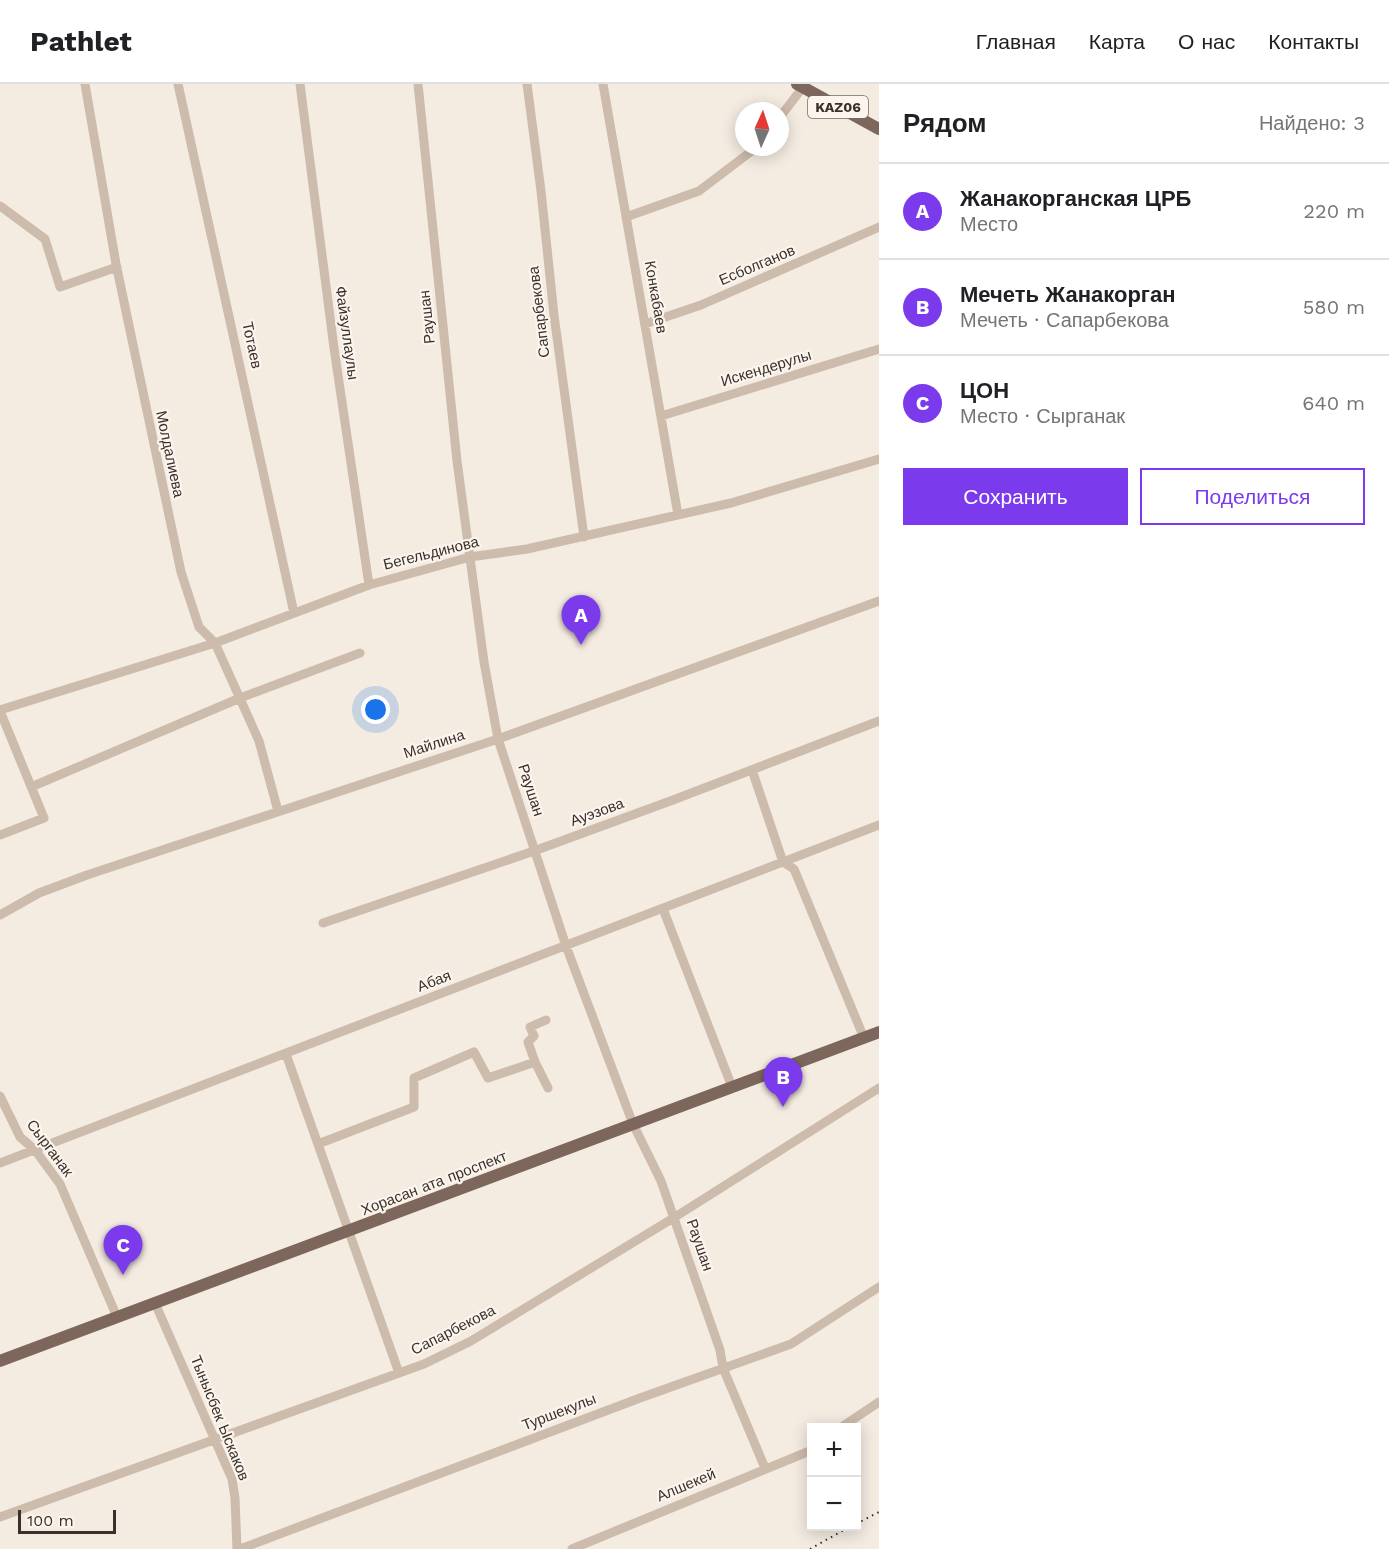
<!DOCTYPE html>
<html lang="ru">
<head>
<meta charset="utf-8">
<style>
	:root { --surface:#fff; --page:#f2f2f2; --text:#202124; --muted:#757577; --line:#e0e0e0; --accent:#7c3aed }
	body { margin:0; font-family:"Work Sans",sans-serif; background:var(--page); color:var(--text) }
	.controls { position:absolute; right:18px; bottom:18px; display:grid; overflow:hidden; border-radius:0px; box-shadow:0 3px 15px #0003 }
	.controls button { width:54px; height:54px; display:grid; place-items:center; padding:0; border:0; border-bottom:2px solid var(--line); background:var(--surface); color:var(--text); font:30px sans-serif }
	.compass { position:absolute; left:735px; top:18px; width:54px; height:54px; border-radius:50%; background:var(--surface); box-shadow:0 3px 15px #0003; rotate:3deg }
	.scale { position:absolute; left:18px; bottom:15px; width:98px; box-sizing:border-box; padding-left:6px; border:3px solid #3b302b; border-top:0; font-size:16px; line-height:21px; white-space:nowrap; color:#3b302b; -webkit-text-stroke:4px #fbf5ee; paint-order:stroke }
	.you { position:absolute; left:376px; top:626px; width:21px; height:21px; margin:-15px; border:4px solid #fff; border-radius:50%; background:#1a73e8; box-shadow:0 0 0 9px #1a73e833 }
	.badge { display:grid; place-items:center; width:39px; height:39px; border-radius:50%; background:var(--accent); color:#fff; font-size:20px; font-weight:700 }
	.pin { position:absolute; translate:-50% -50px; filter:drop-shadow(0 2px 3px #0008) }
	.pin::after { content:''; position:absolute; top:32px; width:21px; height:18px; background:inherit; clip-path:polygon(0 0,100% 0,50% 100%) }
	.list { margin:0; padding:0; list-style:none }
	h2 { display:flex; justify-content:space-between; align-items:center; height:78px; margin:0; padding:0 24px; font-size:26px }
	h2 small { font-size:20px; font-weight:400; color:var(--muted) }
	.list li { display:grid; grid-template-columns:39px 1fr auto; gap:18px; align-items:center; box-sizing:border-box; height:96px; padding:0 24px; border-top:2px solid var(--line) }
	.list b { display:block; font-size:22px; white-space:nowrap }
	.list p { margin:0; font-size:20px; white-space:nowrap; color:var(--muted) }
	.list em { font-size:20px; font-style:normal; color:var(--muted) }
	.actions { display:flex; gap:12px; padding:18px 24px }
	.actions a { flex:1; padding:14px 0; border:2px solid var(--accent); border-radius:0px; text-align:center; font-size:21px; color:var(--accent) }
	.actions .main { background:var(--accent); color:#fff }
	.map { position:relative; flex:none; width:879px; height:1465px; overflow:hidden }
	header { display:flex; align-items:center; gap:36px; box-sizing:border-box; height:84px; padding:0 30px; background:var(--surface); border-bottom:2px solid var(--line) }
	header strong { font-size:28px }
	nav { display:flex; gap:33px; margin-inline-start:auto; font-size:21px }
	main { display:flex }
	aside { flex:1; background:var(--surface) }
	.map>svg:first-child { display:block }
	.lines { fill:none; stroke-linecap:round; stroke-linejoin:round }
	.minor { stroke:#cdbbac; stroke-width:9 }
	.major { stroke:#7d675c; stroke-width:12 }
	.rail { stroke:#3b302b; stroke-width:2; stroke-dasharray:1.5 4.5; stroke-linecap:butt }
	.labels { text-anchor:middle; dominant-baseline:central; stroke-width:4.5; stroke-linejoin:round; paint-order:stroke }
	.shield { fill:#fbf5ee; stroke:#756b66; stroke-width:1.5 }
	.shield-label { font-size:14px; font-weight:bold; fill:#3b302b }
	.street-label { font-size:15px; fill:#3b302b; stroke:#fbf5ee }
</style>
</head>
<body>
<header>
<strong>Pathlet</strong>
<nav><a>Главная</a><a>Карта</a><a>О нас</a><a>Контакты</a></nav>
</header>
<main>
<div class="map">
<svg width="879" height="1465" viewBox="0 0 879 1465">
	<rect width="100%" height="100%" fill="#f4ebe1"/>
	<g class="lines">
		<!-- minor -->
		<path class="minor" d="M85,0L116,180L181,488L199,543L215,559L259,657L278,727
			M178,0L294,529
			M300,0L334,264L369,501
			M418,0L457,377L484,578L498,655L566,862L633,1040L661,1097L720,1266L723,1284L765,1384
			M527,0L541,107L554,231L584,453
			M603,0L678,431
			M780,33L803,3
			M0,122L45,155L60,203L117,183
			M626,133L699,107L757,63
			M645,240L701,221L879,143
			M661,332L879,265
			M0,626L215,559L369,501L470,473L527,465L731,419L879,375
			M0,627L44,734L0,751
			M752,686L783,778L794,785L864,954
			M31,703L240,614L360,569
			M663,825L732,1003
			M0,831L39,809L87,791L498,655L879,517
			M323,839L534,767L673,716L879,637
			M286,970L399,1289
			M535,978L548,1004
			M0,1012L20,1053L35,1066L60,1100L117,1233
			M318,1060L414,1023V994L474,968L488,994L535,978L528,958L534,952L530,943L546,936
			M0,1079L879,741
			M155,1219L232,1395L235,1414L237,1465
			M840,1344L879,1318
			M0,1433L424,1280L471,1257L675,1133L879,1004
			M240,1465L640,1314L791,1260L879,1203
			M572,1465L812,1366"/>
		<!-- major -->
		<path class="major" d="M797,0L879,45
			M0,1277L879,948"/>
		<!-- rail -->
		<path class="rail" d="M856,1440L879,1428
			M810,1465L851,1442"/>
	</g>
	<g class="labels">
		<!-- shield labels -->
		<rect class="shield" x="808" y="12" width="60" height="22" rx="4.5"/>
		<g class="shield-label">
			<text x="838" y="23">KAZ06</text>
		</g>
		<!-- street labels -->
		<g class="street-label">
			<text transform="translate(757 181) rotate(-23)">Есболганов</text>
			<text transform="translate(656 213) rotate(80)">Конкабаев</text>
			<text transform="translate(539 228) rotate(-97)">Сапарбекова</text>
			<text transform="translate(427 233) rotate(-96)">Раушан</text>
			<text transform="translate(347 249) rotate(82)">Файзуллаулы</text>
			<text transform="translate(252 261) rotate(78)">Тотаев</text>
			<text transform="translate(766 284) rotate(-17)">Искендерулы</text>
			<text transform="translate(170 370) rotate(78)">Молдалиева</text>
			<text transform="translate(431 469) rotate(-14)">Бегельдинова</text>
			<text transform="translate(434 660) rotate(-18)">Майлина</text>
			<text transform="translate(531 706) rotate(72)">Раушан</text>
			<text transform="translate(597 728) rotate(-20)">Ауэзова</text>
			<text transform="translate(434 897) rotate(-21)">Абая</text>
			<text transform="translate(50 1064) rotate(53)">Сырганак</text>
			<text transform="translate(434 1099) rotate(-21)">Хорасан ата проспект</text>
			<text transform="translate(700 1161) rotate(71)">Раушан</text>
			<text transform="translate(453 1246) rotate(-27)">Сапарбекова</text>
			<text transform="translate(559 1328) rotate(-21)">Туршекулы</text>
			<text transform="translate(220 1334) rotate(68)">Тынысбек Ыскаков</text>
			<text transform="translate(686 1401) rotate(-23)">Алшекей</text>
		</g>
	</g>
</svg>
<div class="controls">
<button>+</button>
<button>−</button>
</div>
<svg class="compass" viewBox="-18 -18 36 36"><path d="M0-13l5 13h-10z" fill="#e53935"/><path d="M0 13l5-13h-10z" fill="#757577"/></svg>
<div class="scale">100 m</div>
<div class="you"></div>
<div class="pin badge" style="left:581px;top:561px">A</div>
<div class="pin badge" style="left:783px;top:1023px">B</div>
<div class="pin badge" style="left:123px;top:1191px">C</div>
</div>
<aside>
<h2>Рядом<small>Найдено: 3</small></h2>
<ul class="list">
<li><span class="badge">A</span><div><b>Жанакорганская ЦРБ</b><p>Место</p></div><em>220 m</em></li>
<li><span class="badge">B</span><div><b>Мечеть Жанакорган</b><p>Мечеть · Сапарбекова</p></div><em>580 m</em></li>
<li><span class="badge">C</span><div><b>ЦОН</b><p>Место · Сырганак</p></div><em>640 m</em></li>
</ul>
<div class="actions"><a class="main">Сохранить</a><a>Поделиться</a></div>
</aside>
</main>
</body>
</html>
